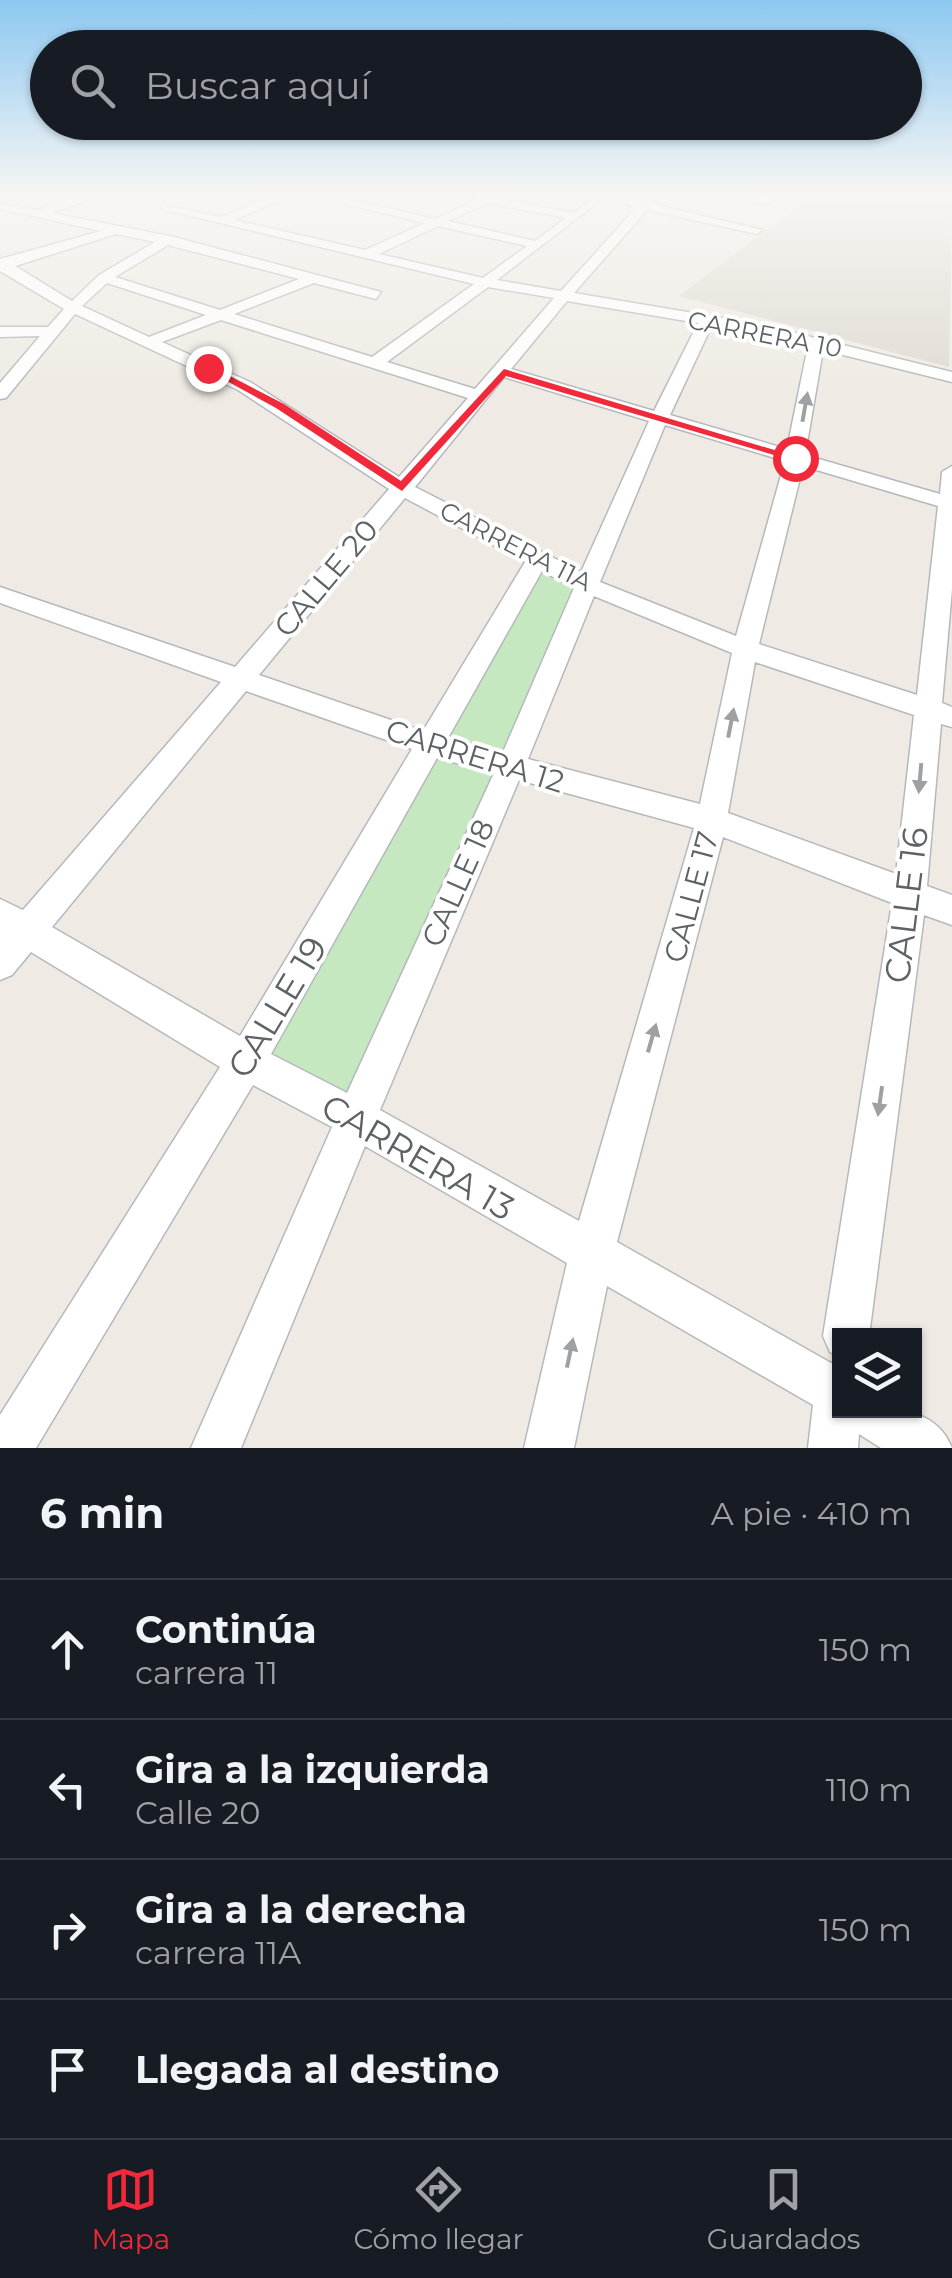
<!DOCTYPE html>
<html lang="es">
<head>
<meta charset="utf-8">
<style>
	:root { --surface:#171b24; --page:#242831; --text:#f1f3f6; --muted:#9ea1a6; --line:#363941; --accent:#f02a3a }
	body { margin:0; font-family:Montserrat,sans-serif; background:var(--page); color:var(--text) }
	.controls { position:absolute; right:30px; bottom:30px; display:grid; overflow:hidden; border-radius:0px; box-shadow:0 2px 8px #0004 }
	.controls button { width:90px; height:90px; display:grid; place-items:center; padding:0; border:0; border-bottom:2px solid var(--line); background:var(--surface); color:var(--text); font:50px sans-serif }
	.stop { position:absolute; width:30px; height:30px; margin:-22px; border:8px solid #f02a3a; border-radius:50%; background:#fff }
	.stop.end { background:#f02a3a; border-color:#fff; box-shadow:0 2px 10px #0008 }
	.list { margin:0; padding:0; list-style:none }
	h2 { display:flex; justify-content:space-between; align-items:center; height:130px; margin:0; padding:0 40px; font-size:42px }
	h2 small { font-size:32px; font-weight:400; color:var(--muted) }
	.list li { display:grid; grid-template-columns:65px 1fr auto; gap:30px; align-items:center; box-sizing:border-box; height:140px; padding:0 40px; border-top:2px solid var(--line) }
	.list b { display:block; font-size:38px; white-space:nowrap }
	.list p { margin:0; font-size:32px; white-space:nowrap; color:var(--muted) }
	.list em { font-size:32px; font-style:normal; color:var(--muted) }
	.icon { flex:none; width:55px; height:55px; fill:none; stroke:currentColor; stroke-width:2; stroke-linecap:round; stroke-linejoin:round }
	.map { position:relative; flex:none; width:952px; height:1448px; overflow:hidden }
	.search { position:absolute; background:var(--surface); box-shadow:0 2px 8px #0004; left:30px; right:30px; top:30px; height:110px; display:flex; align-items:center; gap:25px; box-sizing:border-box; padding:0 35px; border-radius:55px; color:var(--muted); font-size:38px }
	.sheet { height:690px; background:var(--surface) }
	nav { display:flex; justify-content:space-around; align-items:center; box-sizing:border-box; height:140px; border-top:2px solid var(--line); background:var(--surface); font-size:28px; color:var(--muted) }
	nav a { display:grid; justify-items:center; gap:5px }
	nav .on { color:var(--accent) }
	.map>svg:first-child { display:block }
	.education { fill:#dfdbd2 }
	.green { fill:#c6e8c0 }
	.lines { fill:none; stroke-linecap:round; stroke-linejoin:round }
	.minor-casing { stroke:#b5b8bc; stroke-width:3 }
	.minor { fill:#fff; fill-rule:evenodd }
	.oneway { fill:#9da1a3 }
	.route { fill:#f02a3a }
	.labels { text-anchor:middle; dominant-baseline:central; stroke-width:8; stroke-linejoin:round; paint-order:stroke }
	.far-street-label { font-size:25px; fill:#5c6265; stroke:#fff }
	.street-label { font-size:30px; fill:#5c6265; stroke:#fff }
	.near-street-label { font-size:35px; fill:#5c6265; stroke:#fff }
</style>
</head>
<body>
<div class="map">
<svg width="952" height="1448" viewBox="0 0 952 1448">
	<rect width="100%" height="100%" fill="#efebe4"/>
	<!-- education -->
	<path class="education" d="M813,195H952L949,367L679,296Z"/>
	<!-- green -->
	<path class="green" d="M540,565L580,585L504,762L440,742Z
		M437,753L497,774L349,1099L259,1057Z"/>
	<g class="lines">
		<!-- minor casing -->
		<g class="minor-casing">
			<path id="minor" d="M84,195H102L51,213L170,236L381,292L376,299L314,283L234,314L372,357L474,284L162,209V205L221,217L278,195H294L234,220L365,250L425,223L308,195H330L435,219L474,201V195H501L497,198L574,213L598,195H607L497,280L561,291L637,207L628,205V201L659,195L652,204L763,230L757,234L647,210L574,293L759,324L952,372V382L823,350L805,455L940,494L942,472L952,466V589L942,703L952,707V727L941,724L927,886L952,895V925L924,915L869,1336H840V1357L830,1352L823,1336L892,903L723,837L617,1242L831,1363L840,1359V1410C882,1410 933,1401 952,1448H881L859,1434L858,1448H808L813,1405L607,1286L574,1448H524L567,1263L365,1146L241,1448H191L332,1127L253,1085L36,1448H0V1415L220,1067L31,952L12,975L0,980V899L23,910L221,682L0,603V587L235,667L389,489L238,390L75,314L6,398L0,399V383L40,336L0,337V327H48L64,309L0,271V259L101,231L0,209V203L37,210ZM487,203L566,218L535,241L448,221ZM438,226L527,246L483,278L379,254ZM116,234L155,242L99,275L72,301L15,266ZM168,245L299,279L220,310L115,277ZM107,283L206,315L149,337L82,306ZM488,287L554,298L475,389L387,362ZM567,301L698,323L654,411L511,369ZM221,320L468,398L399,477L250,382L162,342ZM712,325L808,346L787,449L670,415ZM504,377L649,421L581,572L415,487ZM665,425L785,461L736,636L600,582ZM803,466L938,506L917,695L759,644ZM405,498L525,562L423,731L259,675ZM542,571L574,588L503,752L448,738ZM594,596L732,653L700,804L528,759ZM755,662L914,715L896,874L728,813ZM246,691L412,749L240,1036L52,927ZM437,758L494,773L347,1093L271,1054ZM519,780L694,828L579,1221L380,1110Z
				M724,195H783L766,205Z"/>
		</g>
		<!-- minor -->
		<use href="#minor" class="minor"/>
	</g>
	<!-- one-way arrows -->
	<defs><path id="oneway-solid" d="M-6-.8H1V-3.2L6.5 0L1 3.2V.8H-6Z" transform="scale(2.5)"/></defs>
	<g class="oneway">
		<use href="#oneway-solid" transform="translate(805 407) rotate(-80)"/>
		<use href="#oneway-solid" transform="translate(731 723) rotate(-79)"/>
		<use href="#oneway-solid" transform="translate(920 778) rotate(95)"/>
		<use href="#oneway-solid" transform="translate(652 1038) rotate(-74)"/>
		<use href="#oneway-solid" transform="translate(880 1101) rotate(98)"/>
		<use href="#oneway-solid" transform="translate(570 1353) rotate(-78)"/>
	</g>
	<!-- sky -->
	<linearGradient id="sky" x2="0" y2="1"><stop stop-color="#8dc8f1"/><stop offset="0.49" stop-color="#f8f6f3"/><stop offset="1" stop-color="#f8f6f3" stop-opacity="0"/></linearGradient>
	<rect width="952" height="398" fill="url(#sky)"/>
	<!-- route -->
	<path class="route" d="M211,366L284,404L401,481L504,369L801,458L791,460L506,376L402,491L276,408L203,368Z"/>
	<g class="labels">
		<!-- far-street labels -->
		<g class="far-street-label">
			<text transform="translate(765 334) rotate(11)">CARRERA 10</text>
			<text transform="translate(516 546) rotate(27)">CARRERA 11A</text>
		</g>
		<!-- street labels -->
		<g class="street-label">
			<text transform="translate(326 578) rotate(-50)">CALLE 20</text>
			<text transform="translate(475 756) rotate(17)">CARRERA 12</text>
			<text transform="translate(458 883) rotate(-66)">CALLE 18</text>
			<text transform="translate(691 897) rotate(-75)">CALLE 17</text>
		</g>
		<!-- near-street labels -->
		<g class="near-street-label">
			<text transform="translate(906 905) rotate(-83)">CALLE 16</text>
			<text transform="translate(277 1007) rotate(-59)">CALLE 19</text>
			<text transform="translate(418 1157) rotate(30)">CARRERA 13</text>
		</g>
	</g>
</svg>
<div class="controls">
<button><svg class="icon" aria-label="layers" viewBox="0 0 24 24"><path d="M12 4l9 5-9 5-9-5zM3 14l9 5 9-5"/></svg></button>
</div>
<div class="stop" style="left:795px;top:458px"></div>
<div class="stop end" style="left:208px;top:368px"></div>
<div class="search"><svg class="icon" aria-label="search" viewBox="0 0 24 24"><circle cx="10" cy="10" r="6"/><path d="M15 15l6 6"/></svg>Buscar aquí</div>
</div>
<section class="sheet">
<h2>6 min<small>A pie · 410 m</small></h2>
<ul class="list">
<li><svg class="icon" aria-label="ahead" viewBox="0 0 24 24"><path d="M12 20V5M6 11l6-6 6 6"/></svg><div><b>Continúa</b><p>carrera 11</p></div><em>150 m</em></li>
<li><svg class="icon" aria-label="left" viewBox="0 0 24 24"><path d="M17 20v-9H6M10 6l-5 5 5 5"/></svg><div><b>Gira a la izquierda</b><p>Calle 20</p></div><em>110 m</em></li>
<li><svg class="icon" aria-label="right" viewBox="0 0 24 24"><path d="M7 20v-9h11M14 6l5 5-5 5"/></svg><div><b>Gira a la derecha</b><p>carrera 11A</p></div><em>150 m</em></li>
<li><svg class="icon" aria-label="arrive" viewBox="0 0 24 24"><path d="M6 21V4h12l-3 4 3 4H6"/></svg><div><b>Llegada al destino</b></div></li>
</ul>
</section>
<nav>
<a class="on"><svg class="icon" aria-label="map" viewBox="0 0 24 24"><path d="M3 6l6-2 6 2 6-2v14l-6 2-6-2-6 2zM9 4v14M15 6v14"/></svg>Mapa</a>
<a><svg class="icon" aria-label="directions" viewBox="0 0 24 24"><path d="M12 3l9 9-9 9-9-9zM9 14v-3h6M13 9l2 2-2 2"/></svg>Cómo llegar</a>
<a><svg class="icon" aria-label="saved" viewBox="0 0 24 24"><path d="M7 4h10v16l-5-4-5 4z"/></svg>Guardados</a>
</nav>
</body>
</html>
